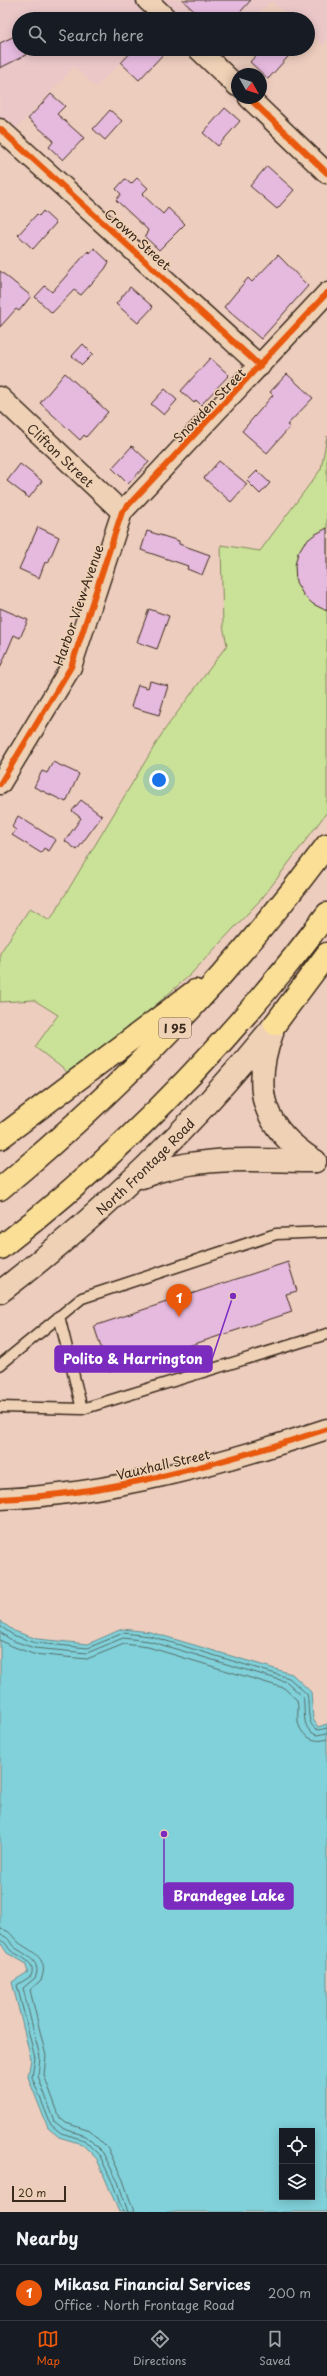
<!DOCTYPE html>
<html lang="en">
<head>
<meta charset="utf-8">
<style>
	:root { --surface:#171b24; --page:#242831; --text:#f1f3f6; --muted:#9ea1a6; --line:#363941; --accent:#ea580c }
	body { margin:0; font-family:"Playpen Sans",sans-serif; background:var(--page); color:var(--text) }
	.controls { position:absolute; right:12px; bottom:12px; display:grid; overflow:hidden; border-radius:0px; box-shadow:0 2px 10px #0003 }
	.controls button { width:36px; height:36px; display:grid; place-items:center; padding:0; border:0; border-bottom:1px solid var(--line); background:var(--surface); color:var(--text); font:20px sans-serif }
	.compass { position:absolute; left:231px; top:68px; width:36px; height:36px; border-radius:50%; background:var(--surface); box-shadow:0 2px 10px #0003; rotate:129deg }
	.scale { position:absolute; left:12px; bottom:10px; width:54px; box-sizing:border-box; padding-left:4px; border:2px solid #3b2a1e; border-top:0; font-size:11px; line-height:14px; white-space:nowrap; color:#3b2a1e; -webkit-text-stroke:3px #efd2b6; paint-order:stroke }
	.you { position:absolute; left:159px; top:780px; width:14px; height:14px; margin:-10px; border:3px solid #fff; border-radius:50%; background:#1a73e8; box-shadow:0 0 0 6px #1a73e833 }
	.badge { display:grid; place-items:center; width:26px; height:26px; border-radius:50%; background:var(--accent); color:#fff; font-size:13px; font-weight:700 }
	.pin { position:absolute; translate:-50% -33px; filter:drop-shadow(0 1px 2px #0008) }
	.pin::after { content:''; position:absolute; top:21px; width:14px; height:12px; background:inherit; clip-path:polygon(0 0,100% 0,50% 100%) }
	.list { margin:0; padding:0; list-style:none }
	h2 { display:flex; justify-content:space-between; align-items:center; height:52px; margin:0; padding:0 16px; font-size:17px }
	h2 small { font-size:13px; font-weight:400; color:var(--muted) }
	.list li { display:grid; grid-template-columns:26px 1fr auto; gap:12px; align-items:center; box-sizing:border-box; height:56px; padding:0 16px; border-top:1px solid var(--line) }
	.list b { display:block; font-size:15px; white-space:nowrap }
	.list p { margin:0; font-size:13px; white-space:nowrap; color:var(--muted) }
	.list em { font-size:13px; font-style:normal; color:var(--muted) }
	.icon { flex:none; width:22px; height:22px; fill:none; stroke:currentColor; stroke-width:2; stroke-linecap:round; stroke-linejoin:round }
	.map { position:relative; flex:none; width:327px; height:2212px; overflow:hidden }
	.search { position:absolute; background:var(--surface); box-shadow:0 2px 10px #0003; left:12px; right:12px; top:12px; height:44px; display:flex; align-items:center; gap:10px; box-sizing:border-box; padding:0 14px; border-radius:22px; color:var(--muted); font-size:15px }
	.sheet { height:108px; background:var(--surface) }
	nav { display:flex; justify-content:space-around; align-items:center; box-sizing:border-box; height:56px; border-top:1px solid var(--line); background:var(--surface); font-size:11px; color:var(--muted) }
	nav a { display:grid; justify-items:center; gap:2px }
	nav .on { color:var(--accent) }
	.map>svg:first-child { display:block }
	.built { fill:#ebc7c8 }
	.green { fill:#cae298; stroke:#82865b }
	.water { fill:#80d1da; stroke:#648e8f; fill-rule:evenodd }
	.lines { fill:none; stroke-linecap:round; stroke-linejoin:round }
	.shore { stroke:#576d69; stroke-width:1 }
	.building { fill:#e6bade; stroke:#3b2a1e }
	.service-casing { stroke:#3b2a1e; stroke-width:13 }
	.minor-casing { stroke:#3b2a1e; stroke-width:23 }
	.secondary-casing { stroke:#3b2a1e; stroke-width:25 }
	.motorway-casing { stroke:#3b2a1e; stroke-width:25 }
	.service { stroke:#efd2b6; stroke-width:10 }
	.minor { stroke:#efd2b6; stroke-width:20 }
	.secondary { stroke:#efd2b6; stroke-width:22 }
	.motorway { stroke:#fbdf96; stroke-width:22 }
	.cycleway-casing { stroke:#efd2b6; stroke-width:8 }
	.cycleway { stroke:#e8590c; stroke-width:6 }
	.labels { text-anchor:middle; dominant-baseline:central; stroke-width:3; stroke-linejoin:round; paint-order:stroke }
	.shield { fill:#efd2b6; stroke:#715c4c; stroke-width:1 }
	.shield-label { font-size:12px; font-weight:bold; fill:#3b2a1e }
	.street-label { font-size:13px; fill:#3b2a1e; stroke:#efd2b6 }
	.leader { fill:none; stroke:#7b2cbf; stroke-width:1.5 }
	.callout-dot { fill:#7b2cbf; stroke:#efd2b6; stroke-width:1.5 }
	.callout { fill:#7b2cbf; stroke:#7b2cbf; stroke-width:1.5 }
	.callout-label { font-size:14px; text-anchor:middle; font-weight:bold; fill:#fff }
</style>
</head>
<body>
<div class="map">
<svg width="327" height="2212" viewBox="0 0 327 2212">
	<rect width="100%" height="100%" fill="#edcdbe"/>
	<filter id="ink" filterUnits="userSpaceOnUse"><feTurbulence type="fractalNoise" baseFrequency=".025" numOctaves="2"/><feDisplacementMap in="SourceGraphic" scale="8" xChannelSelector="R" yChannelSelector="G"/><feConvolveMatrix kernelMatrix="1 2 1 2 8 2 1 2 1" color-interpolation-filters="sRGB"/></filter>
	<g filter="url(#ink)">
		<!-- built -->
		<path class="built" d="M5,0H327V41L323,45L308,32V19H292L271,1L253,19H19V49H134L96,87L74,67L14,131L0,119V2Z"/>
		<!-- green -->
		<path class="green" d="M327,436V812L263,897L190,975L134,1024L70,1074L35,1047L58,1015L34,1000L0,1002V953L30,908L50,920L163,732L227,645L223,626L221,545L260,551L321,469Z"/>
		<!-- water -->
		<path class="water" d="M0,1621L14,1631L37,1639L88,1644L122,1629L150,1632L292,1674L311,1692L313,1719L318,1727L327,1724V2212H119L97,2159L82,2144L59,2137L48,2128L28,2077L31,2059L12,1982L28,1972L25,1963L7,1953L0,1942ZM282,2131H312V2197H282Z"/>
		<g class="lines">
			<!-- shore -->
			<path class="shore" d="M0,1626L13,1635L36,1643L88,1648L123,1633L150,1636L289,1678L307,1694C310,1705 305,1727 319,1730L327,1728
				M0,1632L11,1640L34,1648L87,1653L123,1638L149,1641L287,1682L303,1697C306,1710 300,1730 317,1735L327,1733
				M0,1640L9,1645L33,1654L87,1659L124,1644L148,1647L284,1688L297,1700C299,1707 297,1715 298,1722C301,1736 314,1744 327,1739
				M0,1929C10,1930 11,1935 17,1941C28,1951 51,1956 41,1980L30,1990L46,2056L44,2075L60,2118L66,2123L90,2131L108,2149L123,2180L134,2212
				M0,1935C9,1936 9,1942 14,1947C24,1954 43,1961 35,1978L23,1988L40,2057L38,2076L55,2122L64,2129L86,2136L103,2153L118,2182L128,2212
				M0,1940C6,1941 7,1947 11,1951C19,1956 37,1962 31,1976L17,1985L35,2058L32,2077L51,2125L61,2133L84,2140L100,2156L113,2184L123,2212"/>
		</g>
		<!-- building -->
		<path class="building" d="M182,0H251L234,19H203Z
			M17,35L19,49H23L26,55L0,68V43Z
			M134,49H168L139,80L121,63Z
			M262,49H295L268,79L250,62Z
			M51,94L65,106L57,114L84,138L63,160L49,147L53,142L52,139L28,119Z
			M225,108L240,121L218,146L203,133Z
			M110,110L122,121L105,140L93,129Z
			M267,166L294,190L277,209L250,186Z
			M137,178L148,188L142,194L163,214L168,208L185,224L159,250L145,237L148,230L116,200L121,194L116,189L125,179L131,184Z
			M43,211L56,223L33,249L18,235L37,214L39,216Z
			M94,248L109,262L105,269L81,295L74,290L52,313L35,297L45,286L52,292L88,251L90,253Z
			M278,255L308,286L261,339L224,307L248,278L252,282Z
			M0,271L31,296L19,311L16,309L0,327Z
			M130,287L153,307L138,323L116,304Z
			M83,344L93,354L82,365L72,356Z
			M210,358L229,375L201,405L196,400L194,403L181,391Z
			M65,373L108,412L86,437L84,435L80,440L40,403Z
			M287,374L313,398L287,425L290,427L267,453L242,431L273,395L270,392Z
			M165,389L177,400L164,415L151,404Z
			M132,446L149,462L128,484L112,468Z
			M219,461L247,484L231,502L204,478Z
			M20,464L42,481L29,498L7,481Z
			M257,471L270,483L260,494L247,481Z
			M38,527L59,537L48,563L45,562L39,578L19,569Z
			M327,528V611L313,604L304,596L296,582L295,565L298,553L304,543L314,535Z
			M147,531L179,541V544L210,555L202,575L187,569L188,566L141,550Z
			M0,608L28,620L20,638L14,635L0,668Z
			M149,609L169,616L157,649L137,642Z
			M150,681L168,686L159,715L131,707L138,685L148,688Z
			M53,762L79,774L66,802L34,787L42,771L47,773Z
			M81,800L102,816L77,850L65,841L81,818L72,811Z
			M18,816L56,840L49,851L44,848L41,853L12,835L16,830L12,827Z
			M288,1262L297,1291L286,1294L292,1312L109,1372L94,1326Z"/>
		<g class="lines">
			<!-- service casing -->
			<g class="service-casing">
				<path id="service" d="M59,1316L82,1409
					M0,1365L82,1298L276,1234L327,1232
					M0,1407L82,1409L327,1334"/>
			</g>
			<!-- minor casing -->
			<g class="minor-casing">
				<g id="minor">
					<path d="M147,0L167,19"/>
					<path d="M198,49L237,86"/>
					<path d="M249,98L327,173"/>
					<path d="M0,129L260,366"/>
					<path id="s1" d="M0,397L122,512"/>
					<path d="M0,784L71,667L122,512L327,293"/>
					<path d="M0,1499C113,1494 220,1464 327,1429"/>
				</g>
			</g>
			<!-- secondary casing -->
			<g class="secondary-casing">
				<g id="secondary">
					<path d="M272,1033C251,1091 263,1128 315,1161"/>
					<path d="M142,1177C196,1154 258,1161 315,1161"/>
					<path id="s2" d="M0,1292C103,1214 194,1125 275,1024"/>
				</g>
			</g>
			<!-- motorway casing -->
			<g class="motorway-casing">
				<path id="motorway" d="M275,1024L327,954
					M0,1138L195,991
					M0,1189C123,1087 232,973 327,845
					M0,1248C124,1152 233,1039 327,914"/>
			</g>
			<!-- service -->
			<use href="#service" class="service"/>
			<!-- minor -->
			<use href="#minor" class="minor"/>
			<!-- secondary -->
			<use href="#secondary" class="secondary"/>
			<!-- motorway -->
			<use href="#motorway" class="motorway"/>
			<!-- cycleway casing -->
			<g class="cycleway-casing">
				<path id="cycleway" d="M249,98L327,173
					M0,129L260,366
					M0,784L71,667L122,512L327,293
					M0,1499C113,1494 220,1464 327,1429"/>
			</g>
			<!-- cycleway -->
			<use href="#cycleway" class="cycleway"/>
		</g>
	</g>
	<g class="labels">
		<!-- shield labels -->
		<rect class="shield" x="159" y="1018" width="32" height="20" rx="3"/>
		<g class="shield-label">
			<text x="175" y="1028">I 95</text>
		</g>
		<!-- street labels -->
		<g class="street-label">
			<text transform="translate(138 239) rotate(42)">Crown Street</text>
			<text transform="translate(209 405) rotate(-46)">Snowden Street</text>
			<text stroke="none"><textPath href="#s1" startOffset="84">Clifton Street</textPath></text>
			<text transform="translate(78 605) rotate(-71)">Harbor View Avenue</text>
			<text stroke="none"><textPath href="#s2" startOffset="192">North Frontage Road</textPath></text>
			<text transform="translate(163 1464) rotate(-13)">Vauxhall Street</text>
		</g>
	</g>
	<!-- callouts -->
	<path class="leader" d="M233 1296L212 1359M164 1834L164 1896"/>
	<g class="callout-dot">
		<circle cx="233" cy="1296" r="4"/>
		<circle cx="164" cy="1834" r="4"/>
	</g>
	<g class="callout">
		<rect x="55" y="1346" width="157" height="26" rx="4"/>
		<rect x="164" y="1883" width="129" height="26" rx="4"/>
	</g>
	<g class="callout-label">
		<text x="133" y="1364">Polito &amp; Harrington</text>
		<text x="229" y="1901">Brandegee Lake</text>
	</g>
</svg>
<div class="controls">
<button><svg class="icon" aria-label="locate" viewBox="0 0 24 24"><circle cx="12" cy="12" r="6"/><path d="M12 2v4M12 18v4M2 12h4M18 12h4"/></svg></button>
<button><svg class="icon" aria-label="layers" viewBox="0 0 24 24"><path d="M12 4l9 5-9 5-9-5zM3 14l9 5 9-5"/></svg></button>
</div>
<svg class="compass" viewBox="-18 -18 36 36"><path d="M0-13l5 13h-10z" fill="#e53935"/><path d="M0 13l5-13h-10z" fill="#9ea1a6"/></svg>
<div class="scale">20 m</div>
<div class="you"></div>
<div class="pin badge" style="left:179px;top:1317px">1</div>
<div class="search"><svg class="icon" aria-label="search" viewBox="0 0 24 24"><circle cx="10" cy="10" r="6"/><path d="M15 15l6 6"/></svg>Search here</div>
</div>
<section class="sheet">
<h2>Nearby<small></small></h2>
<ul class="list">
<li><span class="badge">1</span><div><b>Mikasa Financial Services</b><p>Office · North Frontage Road</p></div><em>200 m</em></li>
</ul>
</section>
<nav>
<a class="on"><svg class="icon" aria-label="map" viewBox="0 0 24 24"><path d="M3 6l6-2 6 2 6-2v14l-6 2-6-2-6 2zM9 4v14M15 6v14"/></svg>Map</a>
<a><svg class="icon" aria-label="directions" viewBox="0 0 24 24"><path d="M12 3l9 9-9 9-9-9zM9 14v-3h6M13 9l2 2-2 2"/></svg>Directions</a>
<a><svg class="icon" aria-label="saved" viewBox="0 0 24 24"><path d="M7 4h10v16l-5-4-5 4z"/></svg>Saved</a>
</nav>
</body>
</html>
